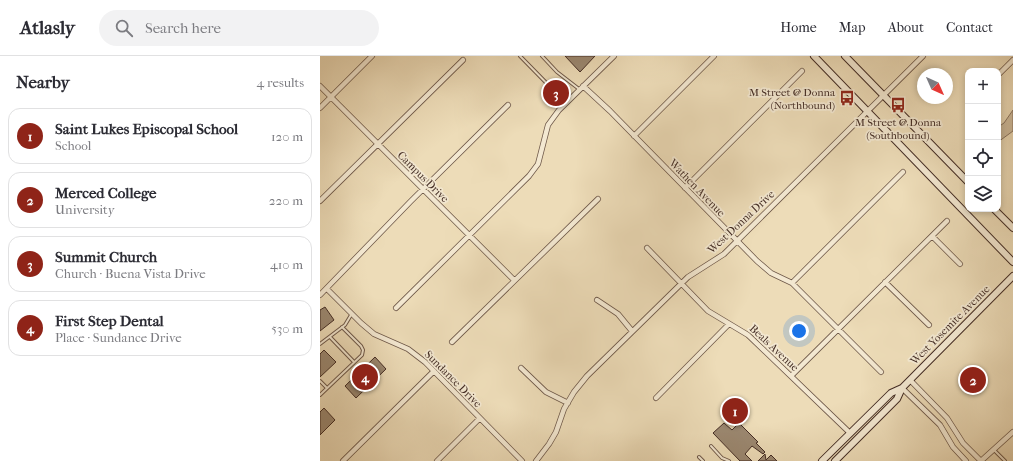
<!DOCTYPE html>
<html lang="en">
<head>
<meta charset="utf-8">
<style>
	:root { --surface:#fff; --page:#f2f2f3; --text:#2b2b33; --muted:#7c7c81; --line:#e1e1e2; --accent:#8f2418 }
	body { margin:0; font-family:"IM FELL French Canon",serif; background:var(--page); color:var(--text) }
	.controls { position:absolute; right:12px; top:12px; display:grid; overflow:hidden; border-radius:8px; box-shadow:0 2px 6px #0003 }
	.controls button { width:36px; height:36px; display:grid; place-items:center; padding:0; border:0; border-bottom:1px solid var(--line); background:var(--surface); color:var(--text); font:20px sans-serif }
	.compass { position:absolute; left:597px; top:12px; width:36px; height:36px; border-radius:50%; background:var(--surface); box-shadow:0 2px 6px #0003; rotate:135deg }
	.you { position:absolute; left:479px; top:275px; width:14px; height:14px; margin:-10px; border:3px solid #fff; border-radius:50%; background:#1a73e8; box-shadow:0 0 0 6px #1a73e833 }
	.badge { display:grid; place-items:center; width:26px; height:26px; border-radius:50%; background:var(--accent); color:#fff; font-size:13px; font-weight:700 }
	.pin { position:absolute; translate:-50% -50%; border:2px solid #fff; box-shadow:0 1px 4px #0006 }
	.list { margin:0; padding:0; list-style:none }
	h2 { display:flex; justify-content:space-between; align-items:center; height:52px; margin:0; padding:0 16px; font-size:17px }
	h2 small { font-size:13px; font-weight:400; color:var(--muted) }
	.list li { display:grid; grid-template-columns:26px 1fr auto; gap:12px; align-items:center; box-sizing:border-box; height:56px; margin:0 8px 8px; padding:0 8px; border:1px solid var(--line); border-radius:12px }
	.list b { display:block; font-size:15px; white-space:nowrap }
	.list p { margin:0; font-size:13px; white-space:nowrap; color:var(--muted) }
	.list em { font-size:13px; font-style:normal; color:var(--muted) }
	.icon { flex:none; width:22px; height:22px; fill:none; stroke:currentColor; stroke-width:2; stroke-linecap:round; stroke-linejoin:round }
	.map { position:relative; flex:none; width:693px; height:405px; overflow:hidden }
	header { display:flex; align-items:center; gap:24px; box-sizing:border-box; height:56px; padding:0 20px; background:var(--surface); border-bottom:1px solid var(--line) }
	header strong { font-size:19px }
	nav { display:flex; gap:22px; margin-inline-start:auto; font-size:14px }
	.search { width:280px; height:36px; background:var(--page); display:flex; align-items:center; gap:10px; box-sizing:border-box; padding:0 14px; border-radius:22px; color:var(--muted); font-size:15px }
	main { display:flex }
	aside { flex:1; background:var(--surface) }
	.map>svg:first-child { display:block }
	.green { fill:#d0be9f; stroke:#8a7562 }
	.building { fill:#9b8871; stroke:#432c24 }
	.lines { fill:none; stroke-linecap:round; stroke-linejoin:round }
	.lane-casing { stroke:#6e5849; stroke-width:4 }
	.street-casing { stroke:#6e5849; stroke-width:6 }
	.secondary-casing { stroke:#432c24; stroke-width:8 }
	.lane { stroke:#f3e8d1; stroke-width:2 }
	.street { stroke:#f3e8d1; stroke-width:4.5 }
	.secondary { stroke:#f3e8d1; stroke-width:6 }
	.labels { text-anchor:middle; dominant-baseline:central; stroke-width:3.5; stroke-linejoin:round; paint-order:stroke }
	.poi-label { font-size:11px; fill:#432c24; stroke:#f3e8d1; text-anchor:end }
	.street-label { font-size:11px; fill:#432c24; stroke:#f3e8d1 }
</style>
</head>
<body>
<header>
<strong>Atlasly</strong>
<div class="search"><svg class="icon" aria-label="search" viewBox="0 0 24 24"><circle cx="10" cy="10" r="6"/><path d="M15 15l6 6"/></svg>Search here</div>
<nav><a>Home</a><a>Map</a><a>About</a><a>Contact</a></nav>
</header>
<main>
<aside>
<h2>Nearby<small>4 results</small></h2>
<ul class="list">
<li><span class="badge">1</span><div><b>Saint Lukes Episcopal School</b><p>School</p></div><em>120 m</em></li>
<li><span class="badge">2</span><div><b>Merced College</b><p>University</p></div><em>220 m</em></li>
<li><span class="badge">3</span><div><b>Summit Church</b><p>Church · Buena Vista Drive</p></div><em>410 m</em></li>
<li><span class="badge">4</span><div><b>First Step Dental</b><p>Place · Sundance Drive</p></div><em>530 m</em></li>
</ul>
</aside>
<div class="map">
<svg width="693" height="405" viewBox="0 0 693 405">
	<rect width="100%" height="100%" fill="#eddcb8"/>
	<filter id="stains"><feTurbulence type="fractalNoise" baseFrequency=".005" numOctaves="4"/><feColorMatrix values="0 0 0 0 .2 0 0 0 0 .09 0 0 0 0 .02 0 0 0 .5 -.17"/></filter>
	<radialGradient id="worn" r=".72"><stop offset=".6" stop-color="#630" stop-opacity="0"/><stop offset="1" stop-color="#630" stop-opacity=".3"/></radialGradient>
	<!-- green -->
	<path class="green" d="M693,54V75L678,86V71L684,67Z"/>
	<!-- building -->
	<path class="building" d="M245,0H275L260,16Z
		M5,251L14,264L0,275V254Z
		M4,294L16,306L0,321V298Z
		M55,301L66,313L36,342L25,330Z
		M4,352L15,364L0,379V356Z
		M404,367L412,374L419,367L438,386L436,387L445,396L443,398L432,390L425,398L432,405H420L393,377Z
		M445,398L446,404L451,399L457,405H438Z"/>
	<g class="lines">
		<!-- lane casing -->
		<g class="lane-casing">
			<path id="lane" d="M200,0L245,46
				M222,0L237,16L259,33
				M10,281L34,306
				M0,288L25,269L31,259
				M0,325L7,332
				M0,339L42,299L43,294L41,290L22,271
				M391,390L402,402L409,405
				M674,394L685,405
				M379,401L383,405"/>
		</g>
		<!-- street casing -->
		<g class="street-casing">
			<path id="street" d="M678,19L693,4
				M0,30L194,224
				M263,30L290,55L437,205L451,217L472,227L561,316
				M0,52L52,0
				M314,80L394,0
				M365,132L482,15
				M0,145L143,4
				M612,180L640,208
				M327,192L388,255L428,279L530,377
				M565,226L609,269
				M472,227L583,116
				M7,233L41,267L54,278L88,293L105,306L202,405
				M0,239L91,145L188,49
				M277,244L298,258L312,275
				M76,252L209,120L218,108L228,69L239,54L294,0
				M132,286L278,143
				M201,312L226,336L248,347
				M471,320L627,165
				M590,324L627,362L643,387L661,405
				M582,332L620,369L633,391L646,405
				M336,342L409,268
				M23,405L114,315
				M117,405L160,362
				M216,405L229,388L236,376L244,353L254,336L267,320L368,221L404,198L603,0
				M661,405L693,376"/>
		</g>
		<!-- secondary casing -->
		<g class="secondary-casing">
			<path id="secondary" d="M494,0L693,206
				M525,0L648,126
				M674,153L693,172
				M502,405L571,337L582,332
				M515,405L577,343L582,332L693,220"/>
		</g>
		<!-- lane -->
		<use href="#lane" class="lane"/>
		<!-- street -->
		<use href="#street" class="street"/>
		<!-- secondary -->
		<use href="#secondary" class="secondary"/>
	</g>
	<!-- icons -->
	<defs>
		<g id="bus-bare" transform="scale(1.2)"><path d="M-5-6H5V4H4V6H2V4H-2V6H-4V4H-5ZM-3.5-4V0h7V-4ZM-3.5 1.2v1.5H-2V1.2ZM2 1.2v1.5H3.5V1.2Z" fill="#8f2418" stroke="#f3e8d1" stroke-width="2.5" paint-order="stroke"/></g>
	</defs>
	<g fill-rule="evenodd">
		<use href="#bus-bare" x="527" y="42"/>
		<use href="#bus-bare" x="578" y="49"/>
	</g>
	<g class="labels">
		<!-- poi labels -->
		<g class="poi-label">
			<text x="515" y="36">M Street @ Donna<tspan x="515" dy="13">(Northbound)</tspan></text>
			<text x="578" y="66" text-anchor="middle">M Street @ Donna<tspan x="578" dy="13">(Southbound)</tspan></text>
		</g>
		<!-- street labels -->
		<g class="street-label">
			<text transform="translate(103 121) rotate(45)">Campus Drive</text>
			<text transform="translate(377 132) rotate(46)">Wathen Avenue</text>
			<text transform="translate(421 166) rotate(-43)">West Donna Drive</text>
			<text transform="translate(630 269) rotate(-45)">West Yosemite Avenue</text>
			<text transform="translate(454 292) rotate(43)">Beals Avenue</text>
			<text transform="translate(133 323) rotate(45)">Sundance Drive</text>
		</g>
	</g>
	<rect width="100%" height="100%" filter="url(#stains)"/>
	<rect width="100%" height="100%" fill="url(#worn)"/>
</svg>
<div class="controls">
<button>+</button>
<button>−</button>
<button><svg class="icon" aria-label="locate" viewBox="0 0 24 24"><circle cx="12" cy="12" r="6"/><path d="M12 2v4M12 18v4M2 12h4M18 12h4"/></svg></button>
<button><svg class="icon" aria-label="layers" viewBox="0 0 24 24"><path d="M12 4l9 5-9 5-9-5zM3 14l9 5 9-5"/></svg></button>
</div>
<svg class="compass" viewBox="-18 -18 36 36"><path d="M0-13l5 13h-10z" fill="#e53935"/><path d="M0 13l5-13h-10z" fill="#7c7c81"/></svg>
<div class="you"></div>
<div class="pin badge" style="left:415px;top:355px">1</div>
<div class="pin badge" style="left:653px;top:324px">2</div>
<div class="pin badge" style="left:236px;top:37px">3</div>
<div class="pin badge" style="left:45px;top:321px">4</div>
</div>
</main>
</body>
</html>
